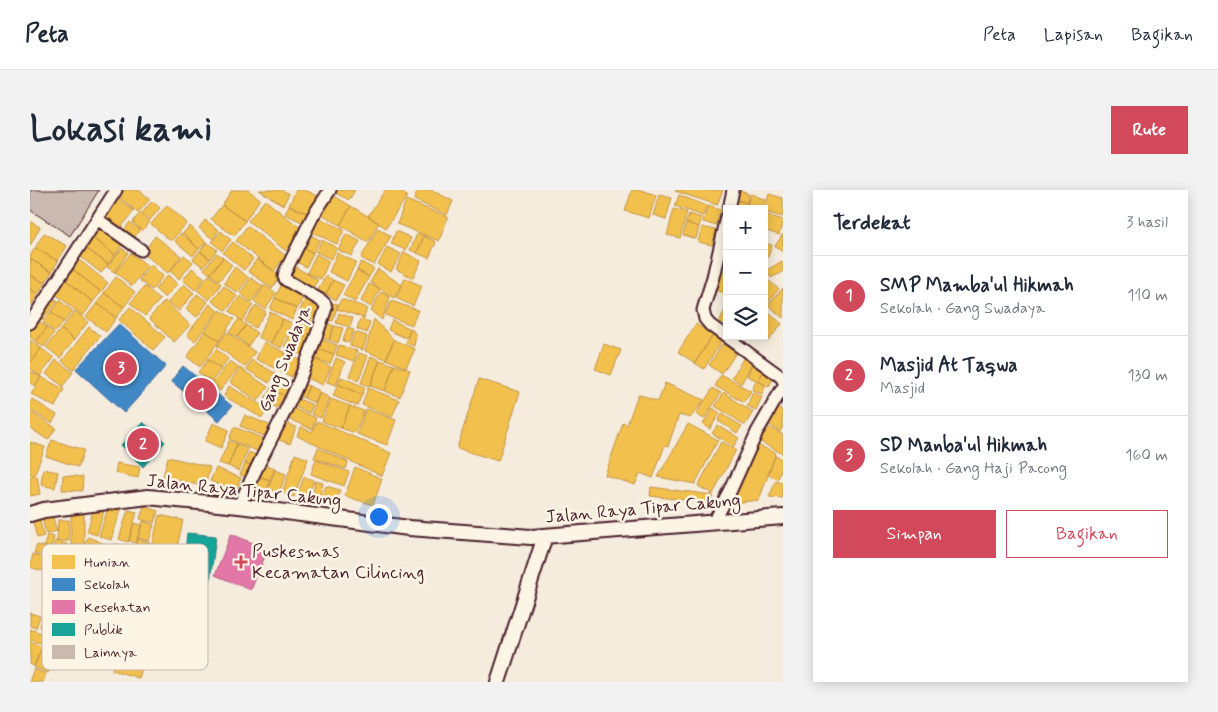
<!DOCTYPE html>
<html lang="id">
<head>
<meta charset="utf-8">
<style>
	:root { --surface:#fff; --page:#f2f2f3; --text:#1f2937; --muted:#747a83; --line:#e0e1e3; --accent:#d1495b }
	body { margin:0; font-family:Mynerve,sans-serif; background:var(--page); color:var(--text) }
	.controls { position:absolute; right:15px; top:15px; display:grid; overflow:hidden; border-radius:0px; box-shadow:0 2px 12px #0003 }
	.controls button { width:45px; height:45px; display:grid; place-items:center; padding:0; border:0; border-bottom:1px solid var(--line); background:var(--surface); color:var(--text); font:25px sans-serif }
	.you { position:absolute; left:348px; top:326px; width:18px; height:18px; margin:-12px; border:4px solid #fff; border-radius:50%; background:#1a73e8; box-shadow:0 0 0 8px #1a73e833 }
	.badge { display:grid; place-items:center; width:32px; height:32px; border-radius:50%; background:var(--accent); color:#fff; font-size:16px; font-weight:700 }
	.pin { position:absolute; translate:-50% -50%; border:2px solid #fff; box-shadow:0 1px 5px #0006 }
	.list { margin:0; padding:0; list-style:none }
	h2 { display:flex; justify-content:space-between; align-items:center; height:65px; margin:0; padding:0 20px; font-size:21px }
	h2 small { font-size:16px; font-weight:400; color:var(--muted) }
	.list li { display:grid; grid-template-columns:32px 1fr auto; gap:15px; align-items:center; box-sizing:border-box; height:80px; padding:0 20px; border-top:1px solid var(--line) }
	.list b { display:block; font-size:19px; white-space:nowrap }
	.list p { margin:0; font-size:16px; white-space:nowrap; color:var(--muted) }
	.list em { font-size:16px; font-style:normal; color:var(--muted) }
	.actions { display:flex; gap:10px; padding:15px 20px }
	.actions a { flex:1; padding:11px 0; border:1px solid var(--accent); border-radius:0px; text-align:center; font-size:18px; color:var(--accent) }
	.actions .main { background:var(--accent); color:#fff }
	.icon { flex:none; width:28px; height:28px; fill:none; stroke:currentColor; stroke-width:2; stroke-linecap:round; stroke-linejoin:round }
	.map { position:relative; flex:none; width:753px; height:492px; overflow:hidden; border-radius:0px }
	header { display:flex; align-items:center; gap:30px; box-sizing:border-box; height:70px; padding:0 25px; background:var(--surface); border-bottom:1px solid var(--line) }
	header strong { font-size:24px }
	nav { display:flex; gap:28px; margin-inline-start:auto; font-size:18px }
	.intro { display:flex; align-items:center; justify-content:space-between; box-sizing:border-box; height:120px; padding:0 30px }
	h1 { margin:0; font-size:35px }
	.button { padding:12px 22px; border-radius:0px; background:var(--accent); color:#fff; font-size:18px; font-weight:700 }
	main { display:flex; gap:30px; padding:0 30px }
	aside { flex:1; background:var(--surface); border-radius:0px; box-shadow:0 2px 12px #0003 }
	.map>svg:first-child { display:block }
	.homes { fill:#f2c14e; stroke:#c09044 }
	.schools { fill:#3f88c5; stroke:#426897 }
	.health { fill:#e377a8; stroke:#b55d82 }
	.public { fill:#17a398; stroke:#267b77 }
	.building { fill:#cab9b1; stroke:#4a1f2b }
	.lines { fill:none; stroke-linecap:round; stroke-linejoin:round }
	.minor-casing { stroke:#4a1f2b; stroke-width:15 }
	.tertiary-casing { stroke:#4a1f2b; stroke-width:18 }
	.minor { stroke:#fcf5e5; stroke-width:11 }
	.tertiary { stroke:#fcf5e5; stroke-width:14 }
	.poi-dot { fill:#d1495b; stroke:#fcf5e5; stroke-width:2 }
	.labels { text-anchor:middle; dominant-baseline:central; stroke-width:5; stroke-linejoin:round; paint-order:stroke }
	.street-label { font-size:18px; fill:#4a1f2b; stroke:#fcf5e5 }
	.poi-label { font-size:18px; fill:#4a1f2b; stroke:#fcf5e5; text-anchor:start }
	.key { fill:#fcf5e5; stroke:#c7b5ad; stroke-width:1 }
	.key-label { font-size:14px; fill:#4a1f2b }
</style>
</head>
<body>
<header>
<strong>Peta</strong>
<nav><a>Peta</a><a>Lapisan</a><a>Bagikan</a></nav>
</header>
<div class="intro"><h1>Lokasi kami</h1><a class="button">Rute</a></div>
<main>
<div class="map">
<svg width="753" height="492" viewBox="0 0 753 492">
	<rect width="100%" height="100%" fill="#f5ecde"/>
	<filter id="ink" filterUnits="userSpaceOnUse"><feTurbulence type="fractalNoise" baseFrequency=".02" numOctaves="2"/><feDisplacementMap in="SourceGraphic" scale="10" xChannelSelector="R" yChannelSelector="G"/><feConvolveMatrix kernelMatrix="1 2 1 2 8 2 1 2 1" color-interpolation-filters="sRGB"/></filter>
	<g filter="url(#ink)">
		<!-- homes -->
		<path class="homes" d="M93,0H109L120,9L108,23L88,6Z
			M202,0H218L230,9L215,31L192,15Z
			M229,0H252L259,4L253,15Z
			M266,0H275L290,7L281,25L259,15Z
			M307,0H325L319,10L305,3Z
			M355,0H368L377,6L356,38L338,26Z
			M388,0H401L423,11L417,25L384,10Z
			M602,0H611L626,5L619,28L595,21Z
			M646,0H693L687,15L645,1Z
			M707,0L719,4L717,13L704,9Z
			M301,4L321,16L310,35L290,23Z
			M721,4L736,10L732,19H715Z
			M739,4L753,8V27L734,22Z
			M629,5L642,8L636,29L623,25Z
			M649,5L677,16L673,26L645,16Z
			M85,6L104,21L89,40L70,26Z
			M704,9L717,13L715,19H701Z
			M235,10L273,40L256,61L218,31Z
			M376,10L418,27L409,51L367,34Z
			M122,11L130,18L120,30L112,23Z
			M137,15L157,33L141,51L121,34Z
			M192,15L215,31L204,46L181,29Z
			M259,15L281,25L276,34L255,24Z
			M321,16L349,33L338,52L310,35Z
			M678,16L691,20L686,36L673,32Z
			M644,19L657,22L650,48L637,45Z
			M110,23L120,32L112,41L103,32Z
			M659,24L672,28L669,37L656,33Z
			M737,25L753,30L749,45L734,40V36Z
			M288,27L314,40L307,54L280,41Z
			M175,30L189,40L183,49L169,38Z
			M0,31L10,37L0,56Z
			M100,32L110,40L104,48L94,40Z
			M656,33L669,37L666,49L653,45Z
			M70,34L94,52L85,65L60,46Z
			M160,36L176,52L169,59L153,43Z
			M217,36L256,66L244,81L206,51Z
			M672,37L686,40L682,55L668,52Z
			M348,38L361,46L344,75L331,68Z
			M191,41L201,50L192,61L182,52Z
			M366,41L381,48L376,60L361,54Z
			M14,43L37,56L28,71L5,58Z
			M151,43L169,59L163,66L145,51Z
			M279,44L290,50L283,63L272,57Z
			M316,44L330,51L322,66L308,60Z
			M387,44L394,46L387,63L380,60Z
			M753,44V61L745,56Z
			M60,46L85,65L78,74L53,56Z
			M125,46L151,66L138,83L113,63Z
			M394,46L406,52L399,68L387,63Z
			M292,50L307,58L301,69L286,62Z
			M177,52L187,60L180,69L170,61Z
			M203,52L223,69L214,80L193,63Z
			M734,53L742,55L738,67L734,66Z
			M53,56L78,74L71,83L47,64Z
			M272,57L283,63L276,77L265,71Z
			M357,57L371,64L361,82L348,75Z
			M5,58L28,71L22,82L0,69V66Z
			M92,58L98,63L84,82L77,77Z
			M170,61L180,69L173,77L163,69Z
			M374,62L391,71L383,88L366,79Z
			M101,63L118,76L102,96L85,82Z
			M187,63L193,68L180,84L174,79Z
			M307,63L326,72L317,91L299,82Z
			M286,64L299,71L291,89L277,83Z
			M154,65L163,72L149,89L140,81Z
			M47,68L78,93L71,102L40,77Z
			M193,68L202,75L189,91L180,84Z
			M0,69L22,82L15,93L0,85Z
			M227,69L250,86L242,98L218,81Z
			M752,71L753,73V82L741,88L737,80Z
			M331,72L344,79L339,87L327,80Z
			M121,75L133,86L122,100L109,90Z
			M262,75L288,90L282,99L257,84Z
			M40,77L71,102L63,112L32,87Z
			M205,77L219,88L207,103L194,93Z
			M162,78L175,88L165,100L153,90Z
			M348,79L372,95L364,108L340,92Z
			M327,80L339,87L325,112L313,105Z
			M691,81L697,84V105L682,98Z
			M0,85L15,93L8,104L0,99Z
			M138,85L147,94L135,108L125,99Z
			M179,85L191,94L179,110L167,100Z
			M296,86L303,90L296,104L288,100Z
			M32,87L63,112L53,126L23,102Z
			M86,87L105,102L94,117L74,103Z
			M221,88L233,96L221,112L210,103Z
			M375,88L392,96L383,116L366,108Z
			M303,90L314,95L306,110L296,104Z
			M739,91L749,99L734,117V97Z
			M154,94L164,103L149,121L138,112Z
			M252,94L274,105L267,119L245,108Z
			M339,94L350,99L341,117L331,111Z
			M235,95L246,103L235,119L224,111Z
			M115,96L130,110L115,126L100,113Z
			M194,96L207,106L196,121L182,111Z
			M753,98V128L738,115Z
			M0,99L8,104L2,114L0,113Z
			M351,102L360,107L352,130L341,121Z
			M74,103L94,117L86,128L67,113Z
			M167,104L178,112L167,127L156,119Z
			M277,105L284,109L276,126L269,122Z
			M21,106L28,111L12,130L7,125Z
			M210,106L223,115L212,131L199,121Z
			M245,108L267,119L262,130L240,119Z
			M284,109L294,113L286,130L276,126Z
			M311,109L337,118L334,128L307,119Z
			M30,111L43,121L34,132L21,122Z
			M135,111L160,135L144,152L119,128Z
			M361,111L388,120L382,135L355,125Z
			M67,113L86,128L76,142L56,127Z
			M302,113L308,114L303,131L297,130Z
			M180,114L188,121L165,151L157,145Z
			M226,115L236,122L225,138L215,131Z
			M697,116V135L689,132Z
			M100,117L135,147L123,160L89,130Z
			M190,120L204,129L189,151L175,141Z
			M45,121L58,132L44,150L31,139Z
			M21,122L34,132L25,142L13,132Z
			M240,122L253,129L241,153L228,147Z
			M309,123L323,128L320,137L306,133Z
			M740,123L752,134L737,152L730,146H734V130Z
			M270,125L289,134L281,150L262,141Z
			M5,128L17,137L6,152L0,147V135Z
			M209,129L216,135L207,147L199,142Z
			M253,129L262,133L251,158L241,153Z
			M330,129L340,132L337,143L327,139Z
			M344,129L364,150L356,169L335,161Z
			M362,130L381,139L376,148L358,140Z
			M297,133L304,136L299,150L292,148Z
			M666,134L683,145L665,173L648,162Z
			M216,135L227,143L218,156L207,147Z
			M304,136L313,138L308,153L299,150Z
			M17,137L24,143L14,157L6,152Z
			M59,137L70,146L43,180L32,171Z
			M317,138L324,140L319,153L313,151Z
			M381,138L386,145L384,156L376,153Z
			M31,139L44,150L30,168L16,157Z
			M175,141L189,151L170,177L157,167Z
			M262,141L281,150L273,166L254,156Z
			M197,142L225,162L215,177L187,156Z
			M325,142L337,146L333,160L320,156Z
			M683,145L692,151L674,179L665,173Z
			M290,149L307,155L304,164L287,158Z
			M0,150L11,158L0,173Z
			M364,150L385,159L376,178L356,169Z
			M234,152L256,163L248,180L226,169Z
			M574,154L591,160L581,185L565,179Z
			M693,154L706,163L692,184L679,175Z
			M309,155L327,161L324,171L306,165Z
			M11,158L24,168L10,186L0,178V173Z
			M287,158L304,164L300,174L283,168Z
			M186,159L198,169L191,179L178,170Z
			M256,163L270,170L262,187L248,180Z
			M329,163L338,166L328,191L319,186Z
			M715,165L724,170L711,194L702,188Z
			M341,166L350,170L340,196L331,193Z
			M283,168L301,177L293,195L275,187Z
			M306,168L315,172L306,195L297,192Z
			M26,170L43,182L33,196L16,184Z
			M178,170L191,179L181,192L168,182Z
			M222,170L245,183L239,193L216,179Z
			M350,170L364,175L355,201L340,196Z
			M200,171L209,177L190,201L182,194Z
			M723,172L735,178L728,191L717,186Z
			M364,175L380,180L370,207L355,201Z
			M210,178L238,197L228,211L200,192Z
			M735,178L745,183L739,197L728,191Z
			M0,181L11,187L5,196L0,193Z
			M691,185L721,201L714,212L685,196Z
			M11,187L34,199L25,217L1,204Z
			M248,187L261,194L254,206L241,198Z
			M311,187L335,197L332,205L308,194Z
			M449,189L490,202L468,271L427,258Z
			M726,191L736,195L732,204L722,200Z
			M270,193L279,196L274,208L265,204Z
			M635,193L674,210L660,228L649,225L638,256L635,255L623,288L610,283L605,295L575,285L593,233L597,235L608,204L628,211Z
			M308,194L332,205L327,216L303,206Z
			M199,196L238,219L232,228L194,206Z
			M279,196L290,201L285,213L274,208Z
			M241,198L254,206L247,218L234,210Z
			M338,198L369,210L362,227L332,215Z
			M683,198L691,203L674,229L666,224Z
			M723,202L732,207L726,220L717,216Z
			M290,203L300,208L291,228L281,224Z
			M694,203L723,222L715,235L685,216Z
			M264,207L283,215L279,223L261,215Z
			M2,209L27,225L22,233L0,220V213Z
			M301,209L320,216L311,238L292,231Z
			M744,215L753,221V237L750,242L734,231Z
			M320,216L334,221L325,243L311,238Z
			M260,217L286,228L282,239L256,228Z
			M683,218L690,223L680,239L673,234Z
			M336,219L366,230L357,255L327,244Z
			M2,223L26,238L18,250L0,238V226Z
			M692,224L712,236L707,243L688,231Z
			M215,225L239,235L234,246L210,236Z
			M287,231L361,263L352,286L267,246L271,237L282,242Z
			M254,232L266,237L260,254L247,249Z
			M183,233L199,240L191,258L175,251Z
			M658,234L688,250L665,294L628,287Z
			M733,234L753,245V264L725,249Z
			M688,235L709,248L703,257L682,243Z
			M204,237L235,249L229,262L199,249Z
			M22,250L54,260L48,277L16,266Z
			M199,251L207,254L198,276L189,273Z
			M0,252L15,257L4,286L0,284Z
			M691,252L706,260L683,304L668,296Z
			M723,253L746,263L729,310L696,314Z
			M207,254L218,259L209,281L198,276Z
			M288,258L318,272L316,279L284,268Z
			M219,262L229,266L225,277L215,273Z
			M265,264L278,269L264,307L252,303Z
			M745,266L753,269V275L748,289L738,285Z
			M138,267L180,277L175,297L133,286Z
			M286,270L319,282L314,296L281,284Z
			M87,273L110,277L108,288L85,283Z
			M215,273L225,277L221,289L210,285Z
			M231,273L245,278L240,290L227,286Z
			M325,277L352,289L343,315L315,306Z
			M186,278L211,288L205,302L180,291Z
			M13,279L28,282L25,298L11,295Z
			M245,280L256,284L249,303L238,299Z
			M33,285L53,287L52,301L32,300Z
			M7,286L10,304L0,306V287Z
			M227,286L240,290L237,301L223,296Z
			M274,287L284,290L277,309L267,306Z
			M285,291L293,293L289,311L282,309Z
			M746,291L753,293V308L739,307Z
			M296,296L310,300L307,311L292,306Z
			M621,297L683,305L681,313L620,306Z
			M80,312L92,316L81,350L69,346Z
			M65,314L75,317L67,345L57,342Z
			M114,316L128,321L124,333L110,329Z
			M41,319H54V355H41Z
			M98,320L107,322L98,352L89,349Z
			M21,321L27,341L16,344L11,324Z
			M129,325L153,330L145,367L121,362Z
			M9,328L14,346L7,348L2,329Z
			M28,330H39V351H27Z
			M113,331L124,335L119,351L108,348Z
			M104,333L111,335L106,353L99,351Z
			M17,345L24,347L21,358L14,356Z
			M58,347L77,355L71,369L52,361Z
			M107,349L120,353L118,363L105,359Z
			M25,351L37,354L29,386L17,383Z
			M86,354L91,356L85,372L80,370Z
			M7,355L21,359L19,367L4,363Z
			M3,364L16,369L12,381L0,377Z
			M17,407L36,412L29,441L10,437Z
			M0,423L10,426L6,438L0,436Z
			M99,429L126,437L109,488L82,480Z
			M0,439L17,445L14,454L0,450Z
			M0,452L12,457L4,476L0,474Z
			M12,458L26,464L18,483L4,477Z
			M4,479L16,484L13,492H0V489Z"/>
		<!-- schools -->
		<path class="schools" d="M89,134L136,176L94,223L46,179Z
			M153,176L202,216L189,231L141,191Z"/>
		<!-- health -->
		<path class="health" d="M201,344L238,359L221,400L185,385Z"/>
		<!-- public -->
		<path class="public" d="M113,232L135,252L113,277L91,255Z
			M157,343L186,346L180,392L152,389Z"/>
		<!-- building -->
		<path class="building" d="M1,0H69L40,46L0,20V2Z"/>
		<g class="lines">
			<!-- minor casing -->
			<g class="minor-casing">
				<path id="minor" d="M699,19L703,0
					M697,27L683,87L673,120L675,129L680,135L750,186L753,190
					M67,29L111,60
					M0,133L86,0
					M209,316C226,276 248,238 266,198C277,172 287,145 296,118L295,114L292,111L256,90L254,87L255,82L283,26L300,0
					M684,332L700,302L727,242L753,197"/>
			</g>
			<!-- tertiary casing -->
			<g class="tertiary-casing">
				<path id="tertiary" d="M0,324L14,320L118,307L209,316L379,338L501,347L753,327
					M468,492L515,346"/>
			</g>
			<!-- minor -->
			<use href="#minor" class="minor"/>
			<!-- tertiary -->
			<use href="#tertiary" class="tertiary"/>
		</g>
	</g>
	<!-- markers -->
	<path class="poi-dot" d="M208.5 364.5h5v5h5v5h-5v5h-5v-5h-5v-5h5z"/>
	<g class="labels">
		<!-- street labels -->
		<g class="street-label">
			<text transform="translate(255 169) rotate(-68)">Gang Swadaya</text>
			<text transform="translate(214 301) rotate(6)">Jalan Raya Tipar Cakung</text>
			<text transform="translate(613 319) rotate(-5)">Jalan Raya Tipar Cakung</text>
		</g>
		<!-- poi labels -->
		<g class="poi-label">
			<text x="222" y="362">Puskesmas<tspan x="222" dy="21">Kecamatan Cilincing</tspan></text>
		</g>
	</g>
	<!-- legend -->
	<rect x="12" y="354" width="166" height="126" rx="8" class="key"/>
	<rect x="22" y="365" width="23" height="14" fill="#f2c14e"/>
	<rect x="22" y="388" width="23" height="13" fill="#3f88c5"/>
	<rect x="22" y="410" width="23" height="14" fill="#e377a8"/>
	<rect x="22" y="433" width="23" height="13" fill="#17a398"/>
	<rect x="22" y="455" width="23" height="14" fill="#cab9b1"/>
	<g class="key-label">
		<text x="54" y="377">Hunian</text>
		<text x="54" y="399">Sekolah</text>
		<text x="54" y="422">Kesehatan</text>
		<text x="54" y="444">Publik</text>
		<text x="54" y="467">Lainnya</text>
	</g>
</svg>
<div class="controls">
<button>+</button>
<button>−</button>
<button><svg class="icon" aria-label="layers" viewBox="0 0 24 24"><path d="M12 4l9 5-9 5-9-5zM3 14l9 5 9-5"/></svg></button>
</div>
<div class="you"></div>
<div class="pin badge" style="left:171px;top:204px">1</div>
<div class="pin badge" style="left:113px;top:254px">2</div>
<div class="pin badge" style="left:91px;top:178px">3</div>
</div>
<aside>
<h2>Terdekat<small>3 hasil</small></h2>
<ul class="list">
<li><span class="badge">1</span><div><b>SMP Mamba'ul Hikmah</b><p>Sekolah · Gang Swadaya</p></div><em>110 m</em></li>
<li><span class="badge">2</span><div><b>Masjid At Taqwa</b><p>Masjid</p></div><em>130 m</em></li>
<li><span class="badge">3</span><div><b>SD Manba'ul Hikmah</b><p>Sekolah · Gang Haji Pacong</p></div><em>160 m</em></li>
</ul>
<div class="actions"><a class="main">Simpan</a><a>Bagikan</a></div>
</aside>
</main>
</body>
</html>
